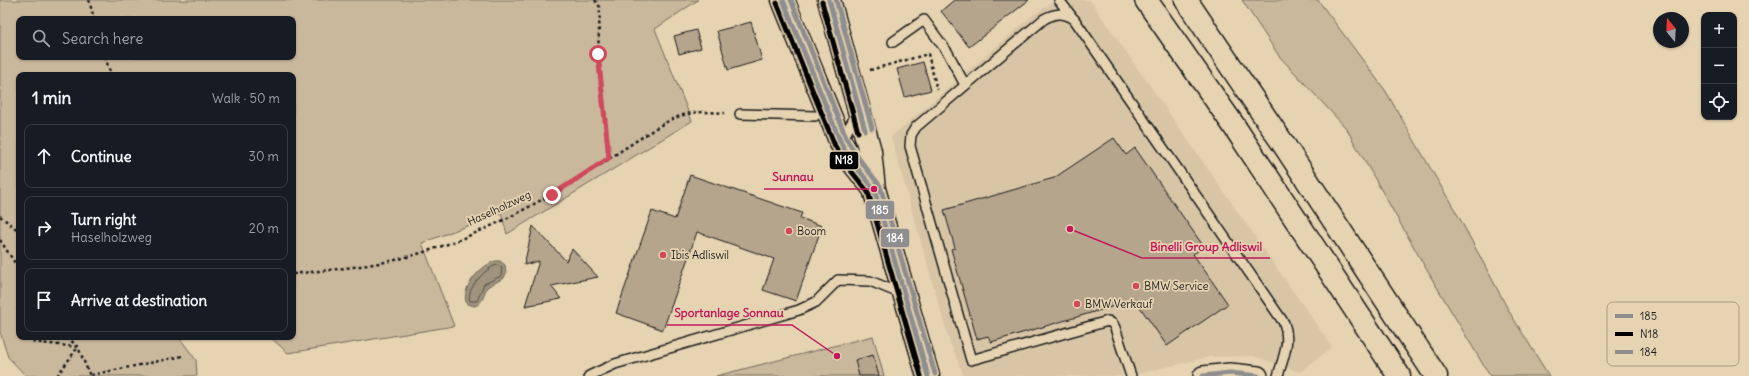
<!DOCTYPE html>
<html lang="en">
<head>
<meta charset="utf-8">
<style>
	:root { --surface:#171b24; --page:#242831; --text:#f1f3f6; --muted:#9ea1a6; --line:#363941 }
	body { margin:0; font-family:Delius,sans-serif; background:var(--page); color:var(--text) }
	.controls { position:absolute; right:12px; top:12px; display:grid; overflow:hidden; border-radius:8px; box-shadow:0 1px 3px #0004 }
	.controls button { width:36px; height:36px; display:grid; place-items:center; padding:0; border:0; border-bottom:1px solid var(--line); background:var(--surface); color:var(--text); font:20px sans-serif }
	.compass { position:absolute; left:1653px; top:12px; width:36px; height:36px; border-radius:50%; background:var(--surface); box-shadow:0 1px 3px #0004; rotate:342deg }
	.stop { position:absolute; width:12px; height:12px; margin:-9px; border:3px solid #d1495b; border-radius:50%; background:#fff }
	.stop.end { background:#d1495b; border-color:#fff; box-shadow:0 1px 4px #0008 }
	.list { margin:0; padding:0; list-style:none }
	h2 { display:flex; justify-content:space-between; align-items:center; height:52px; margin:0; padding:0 16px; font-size:17px }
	h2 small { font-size:13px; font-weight:400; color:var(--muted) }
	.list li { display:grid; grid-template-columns:26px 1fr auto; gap:12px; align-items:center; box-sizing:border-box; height:64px; margin:0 8px 8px; padding:0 8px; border:1px solid var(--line); border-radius:8px }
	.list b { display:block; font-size:15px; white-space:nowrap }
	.list p { margin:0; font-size:13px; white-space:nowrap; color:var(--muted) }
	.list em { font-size:13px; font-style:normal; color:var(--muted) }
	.icon { flex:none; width:22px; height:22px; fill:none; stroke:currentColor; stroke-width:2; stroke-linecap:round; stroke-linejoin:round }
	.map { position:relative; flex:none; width:1749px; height:376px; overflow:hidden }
	.search { position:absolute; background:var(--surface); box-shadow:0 1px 3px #0004; left:16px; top:16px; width:280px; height:44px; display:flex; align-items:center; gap:10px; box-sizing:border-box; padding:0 14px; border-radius:8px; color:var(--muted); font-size:15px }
	.panel { position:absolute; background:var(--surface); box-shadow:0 1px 3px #0004; left:16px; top:72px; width:280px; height:268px; border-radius:8px }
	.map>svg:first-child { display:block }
	.built { fill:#d7c5a6 }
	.green { fill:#c9b89c; stroke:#726a5c; fill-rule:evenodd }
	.water { fill:#a0947e; stroke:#6b6457 }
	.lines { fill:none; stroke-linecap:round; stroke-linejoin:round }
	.shore { stroke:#514c43; stroke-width:1 }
	.building { fill:#b5a58c; stroke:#1c1c1c }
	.service-casing { stroke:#1c1c1c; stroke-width:12 }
	.minor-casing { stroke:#1c1c1c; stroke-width:22 }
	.secondary-casing { stroke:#1c1c1c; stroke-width:25 }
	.motorway-casing { stroke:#1c1c1c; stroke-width:25 }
	.path { stroke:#1c1c1c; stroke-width:2.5; stroke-dasharray:3 3; stroke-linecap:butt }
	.service { stroke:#e6d3b1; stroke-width:9 }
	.minor { stroke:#e6d3b1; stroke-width:19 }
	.secondary { stroke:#e6d3b1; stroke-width:22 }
	.motorway { stroke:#e6d3b1; stroke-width:22 }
	.bus-1-casing { stroke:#e6d3b1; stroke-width:8 }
	.bus-2-casing { stroke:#e6d3b1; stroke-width:8 }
	.bus-3-casing { stroke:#e6d3b1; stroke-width:8 }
	.bus-1 { stroke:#8e8e8e; stroke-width:5 }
	.bus-2 { stroke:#000; stroke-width:5 }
	.bus-3 { stroke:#8e8e8e; stroke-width:5 }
	.route { stroke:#d1495b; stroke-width:5 }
	.poi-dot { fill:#d1495b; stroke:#e6d3b1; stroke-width:1.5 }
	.labels { text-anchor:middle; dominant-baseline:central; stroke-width:3.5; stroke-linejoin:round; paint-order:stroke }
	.street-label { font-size:11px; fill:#1c1c1c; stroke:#e6d3b1 }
	.poi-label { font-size:11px; fill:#1c1c1c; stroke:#e6d3b1; text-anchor:start }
	.key { fill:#e6d3b1; stroke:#a99c84; stroke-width:1 }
	.key-label { font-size:11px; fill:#1c1c1c }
	.leader { fill:none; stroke:#c2185b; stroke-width:1.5 }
	.callout-dot { fill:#c2185b; stroke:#e6d3b1; stroke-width:1.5 }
	.callout-label { font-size:12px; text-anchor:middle; font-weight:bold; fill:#c2185b; stroke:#e6d3b1; stroke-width:3.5; stroke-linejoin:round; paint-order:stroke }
	.line-badge { stroke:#e6d3b1; stroke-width:1.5 }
	.badge-label { font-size:11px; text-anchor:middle; font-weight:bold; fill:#fff }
</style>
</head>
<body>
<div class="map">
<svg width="1749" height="376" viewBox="0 0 1749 376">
	<rect width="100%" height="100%" fill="#e6d3b1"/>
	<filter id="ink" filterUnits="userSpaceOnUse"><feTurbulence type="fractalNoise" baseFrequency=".025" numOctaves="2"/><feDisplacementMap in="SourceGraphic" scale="8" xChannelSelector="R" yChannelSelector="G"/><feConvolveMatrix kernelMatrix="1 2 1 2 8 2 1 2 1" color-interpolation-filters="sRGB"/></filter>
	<g filter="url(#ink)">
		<!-- built -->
		<path class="built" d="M1056,0H1090L1332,347L1300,372L1254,356L1209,357L1129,376H964L949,340L891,137L1032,16Z"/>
		<!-- green -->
		<path class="green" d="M0,0H698L655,29L692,121L507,234L501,213L422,243L454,326L288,353L270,337H293V75H19V337H179L196,360L197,376H26L8,357L0,332ZM19,19H293V57H19Z
			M1242,0H1318L1385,90L1460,219L1510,313L1549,376H1490L1432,279L1346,128L1279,56Z
			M873,336L884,376H716Z"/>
		<!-- water -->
		<path class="water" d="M496,261H500L505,265L506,273L504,278L487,287C483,295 484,302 475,306L467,304C459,289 482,264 496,261Z"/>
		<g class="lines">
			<!-- shore -->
			<path class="shore" d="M497,265L502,268L501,276L484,284L477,301H470C465,290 486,267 497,265Z"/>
		</g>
		<!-- building -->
		<path class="building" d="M954,0H1029L969,47L941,11Z
			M751,22L762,60L728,70L717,31Z
			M696,30L701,48L679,54L674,36Z
			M923,62L931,90L905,97L897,69Z
			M1114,138L1126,155L1135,148L1204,247L1193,254L1228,304L1167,346L1135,300L991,342L988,336L977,339L951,249L955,248L944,210L1054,178Z
			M690,175L802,213L800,218L822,226L796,301L763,290L774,259L697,232L663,330L616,313L652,211L675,219Z
			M533,226L566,261L572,249L598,277L551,286L561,299L525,306L539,261L524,265Z
			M873,355L879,376H859L855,360Z"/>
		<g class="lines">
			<!-- service casing -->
			<g class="service-casing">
				<path id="service" d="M1059,0L1072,17
					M893,42L924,20L948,53L965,85
					M740,114L815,116
					M842,140L856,115
					M589,376L615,364L799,310L816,302L838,280L870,281L902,294
					M1131,376L1115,328L1113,324L1108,321L971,360L910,146L911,135L916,127L1044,19C1055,13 1063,12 1074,19L1284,323C1291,341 1283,358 1278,376"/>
			</g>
			<!-- minor casing -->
			<g class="minor-casing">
				<path id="minor" d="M1203,376L1230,373L1258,376"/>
			</g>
			<!-- secondary casing -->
			<g class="secondary-casing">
				<path id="secondary" d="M783,0L841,143L853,163L874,189
					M829,0L870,151L874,189L928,376"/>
			</g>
			<!-- motorway casing -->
			<g class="motorway-casing">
				<path id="motorway" d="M1146,0L1232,123L1399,376
					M1186,0L1286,148L1436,376"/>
			</g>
			<!-- path -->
			<path class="path" d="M89,0L94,19
				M595,0L600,7L598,54L609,158
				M105,57L111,75
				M870,70L928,54L937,90
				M0,216L19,231
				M0,240L15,263L19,266
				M293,274C327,270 362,267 395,260C495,236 575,181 659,126C687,111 694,111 725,113
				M19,308L17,311L19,315
				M30,337L32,342L78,347L57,376
				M67,337L78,347L90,376
				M91,375L183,356"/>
			<!-- service -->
			<use href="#service" class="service"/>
			<!-- minor -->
			<use href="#minor" class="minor"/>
			<!-- secondary -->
			<use href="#secondary" class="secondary"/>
			<!-- motorway -->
			<use href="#motorway" class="motorway"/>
			<!-- bus-1 casing -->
			<g class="bus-1-casing">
				<path id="bus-1" d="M783,0L841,143L853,163L874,189L928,376
					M829,0L865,130
					M1203,376L1230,373L1258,376"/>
			</g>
			<!-- bus-2 casing -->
			<g class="bus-2-casing">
				<path id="bus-2" d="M822,2L858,132
					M777,3L835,146L848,167L868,192L921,376"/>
			</g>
			<!-- bus-3 casing -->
			<g class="bus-3-casing">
				<path id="bus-3" d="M791,0L847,140L859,159L880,186L935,374
					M836,0L872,128"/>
			</g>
			<!-- bus-1 -->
			<use href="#bus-1" class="bus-1"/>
			<!-- bus-2 -->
			<use href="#bus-2" class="bus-2"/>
			<!-- bus-3 -->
			<use href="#bus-3" class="bus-3"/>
		</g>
	</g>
	<g class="lines" filter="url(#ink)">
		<!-- route -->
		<path class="route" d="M552,195L609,158L598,54"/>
	</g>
	<!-- markers -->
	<g class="poi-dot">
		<circle cx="789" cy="231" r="4"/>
		<circle cx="663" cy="255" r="4"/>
		<circle cx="1136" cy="286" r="4"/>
		<circle cx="1077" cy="304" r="4"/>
	</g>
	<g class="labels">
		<!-- street labels -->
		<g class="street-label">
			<text transform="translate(499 208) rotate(-25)">Haselholzweg</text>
		</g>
		<!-- poi labels -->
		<g class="poi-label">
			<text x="797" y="231">Boom</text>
			<text x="671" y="255">Ibis Adliswil</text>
			<text x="1144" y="286">BMW Service</text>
			<text x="1085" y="304">BMW Verkauf</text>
		</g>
	</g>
	<!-- legend -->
	<rect x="1607" y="302" width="132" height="64" rx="6" class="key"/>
	<rect x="1615" y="314" width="18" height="4" fill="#8e8e8e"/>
	<rect x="1615" y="332" width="18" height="4" fill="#000"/>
	<rect x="1615" y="350" width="18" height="4" fill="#8e8e8e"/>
	<g class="key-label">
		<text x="1640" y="320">185</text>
		<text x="1640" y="338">N18</text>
		<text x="1640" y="356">184</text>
	</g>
	<!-- callouts -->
	<path class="leader" d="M874 189L822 189H764M1070 229L1142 258H1270M837 356L792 325H667"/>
	<g class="callout-dot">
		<circle cx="874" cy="189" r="4"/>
		<circle cx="1070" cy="229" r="4"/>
		<circle cx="837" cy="356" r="4"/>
	</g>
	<g class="callout-label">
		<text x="793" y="181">Sunnau</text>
		<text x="1206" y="251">Binelli Group Adliswil</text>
		<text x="729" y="317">Sportanlage Sonnau</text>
	</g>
	<g class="line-badge">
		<rect x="829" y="151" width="30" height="19" rx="4" fill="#000"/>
		<rect x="865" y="200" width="30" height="20" rx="4" fill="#8e8e8e"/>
		<rect x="880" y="228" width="30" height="20" rx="4" fill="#8e8e8e"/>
	</g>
	<g class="badge-label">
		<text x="844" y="164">N18</text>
		<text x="880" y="214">185</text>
		<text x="895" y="242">184</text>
	</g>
</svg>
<div class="controls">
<button>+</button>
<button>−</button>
<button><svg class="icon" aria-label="locate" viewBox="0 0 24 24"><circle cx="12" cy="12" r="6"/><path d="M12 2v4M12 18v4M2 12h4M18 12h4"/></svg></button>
</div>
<svg class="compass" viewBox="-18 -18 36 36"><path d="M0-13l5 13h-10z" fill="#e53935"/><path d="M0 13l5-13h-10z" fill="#9ea1a6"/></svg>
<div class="stop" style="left:598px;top:54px"></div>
<div class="stop end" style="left:552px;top:195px"></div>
<div class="search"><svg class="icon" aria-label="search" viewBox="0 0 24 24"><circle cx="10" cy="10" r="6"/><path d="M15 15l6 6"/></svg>Search here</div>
<section class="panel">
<h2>1 min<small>Walk · 50 m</small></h2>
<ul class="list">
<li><svg class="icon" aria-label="ahead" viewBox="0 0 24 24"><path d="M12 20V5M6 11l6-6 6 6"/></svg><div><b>Continue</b></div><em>30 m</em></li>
<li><svg class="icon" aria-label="right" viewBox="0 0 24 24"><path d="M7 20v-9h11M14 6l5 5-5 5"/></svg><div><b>Turn right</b><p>Haselholzweg</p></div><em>20 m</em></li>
<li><svg class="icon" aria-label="arrive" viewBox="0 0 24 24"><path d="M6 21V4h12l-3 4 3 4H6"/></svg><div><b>Arrive at destination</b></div></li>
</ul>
</section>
</div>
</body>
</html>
